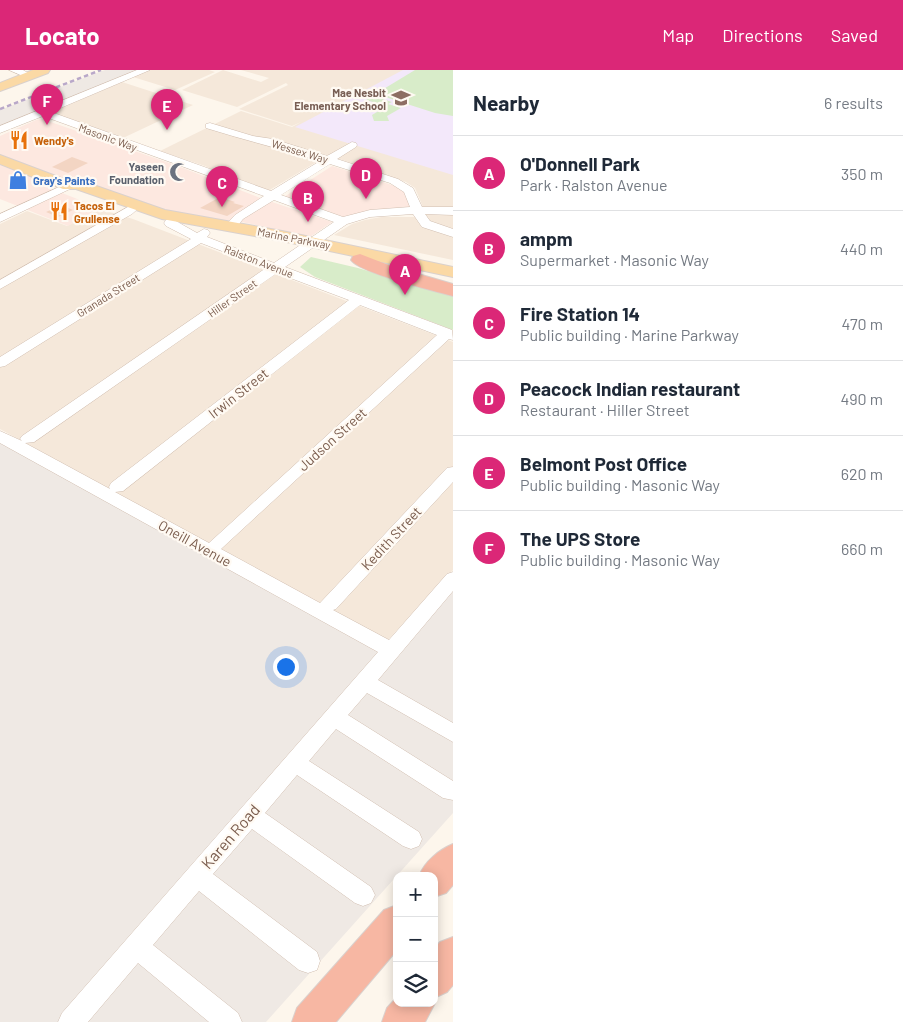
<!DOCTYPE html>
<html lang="en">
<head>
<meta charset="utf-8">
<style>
	:root { --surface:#fff; --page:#f6f6f7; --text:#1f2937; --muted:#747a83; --line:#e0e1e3; --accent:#db2777 }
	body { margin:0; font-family:Barlow,sans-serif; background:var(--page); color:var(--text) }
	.controls { position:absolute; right:15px; bottom:15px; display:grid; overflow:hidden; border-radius:10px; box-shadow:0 2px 12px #0003 }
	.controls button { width:45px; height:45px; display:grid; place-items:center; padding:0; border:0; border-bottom:1px solid var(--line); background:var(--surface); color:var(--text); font:25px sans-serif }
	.you { position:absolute; left:285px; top:596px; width:18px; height:18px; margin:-12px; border:4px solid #fff; border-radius:50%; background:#1a73e8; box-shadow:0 0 0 8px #1a73e833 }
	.badge { display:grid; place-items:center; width:32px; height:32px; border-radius:50%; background:var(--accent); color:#fff; font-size:16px; font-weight:700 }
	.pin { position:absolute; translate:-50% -41px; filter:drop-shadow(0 1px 2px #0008) }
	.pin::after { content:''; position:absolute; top:26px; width:18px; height:15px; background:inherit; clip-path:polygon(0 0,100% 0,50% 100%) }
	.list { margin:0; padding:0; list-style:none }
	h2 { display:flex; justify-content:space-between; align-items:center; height:65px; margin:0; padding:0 20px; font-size:21px }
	h2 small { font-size:16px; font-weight:400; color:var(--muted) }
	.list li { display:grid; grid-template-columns:32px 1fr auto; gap:15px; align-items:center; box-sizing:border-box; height:75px; padding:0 20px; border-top:1px solid var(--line) }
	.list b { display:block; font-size:19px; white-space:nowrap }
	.list p { margin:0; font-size:16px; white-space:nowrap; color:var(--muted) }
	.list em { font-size:16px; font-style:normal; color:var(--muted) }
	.icon { flex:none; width:28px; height:28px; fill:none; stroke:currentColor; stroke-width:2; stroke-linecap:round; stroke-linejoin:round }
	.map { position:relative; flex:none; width:453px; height:952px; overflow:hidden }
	header { display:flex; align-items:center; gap:30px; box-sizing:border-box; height:70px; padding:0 25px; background:var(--accent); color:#fff }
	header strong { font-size:24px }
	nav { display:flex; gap:28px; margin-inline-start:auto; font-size:18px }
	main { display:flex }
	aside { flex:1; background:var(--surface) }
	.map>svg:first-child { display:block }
	.residential { fill:#f5e8da }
	.commercial { fill:#fde8e0 }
	.industrial { fill:#efe9e4 }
	.education { fill:#f3e8fa }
	.green { fill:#d8ecc9 }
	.building { fill:#f3d5c3 }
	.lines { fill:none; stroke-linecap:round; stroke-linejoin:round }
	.minor-casing { stroke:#d1beb0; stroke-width:1 }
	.major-casing { stroke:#dad1cd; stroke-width:2 }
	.highway-casing { stroke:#dad1cd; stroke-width:2 }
	.minor { fill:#fff; fill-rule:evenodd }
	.major { fill:#fbd9a5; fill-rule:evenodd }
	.highway { fill:#f7b7a3; fill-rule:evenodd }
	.rail { stroke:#b9a8c9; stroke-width:2.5; stroke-dasharray:4.5 3; stroke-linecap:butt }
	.labels { text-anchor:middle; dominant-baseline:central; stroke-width:4.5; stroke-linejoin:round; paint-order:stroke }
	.far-education-label { font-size:11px; font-weight:bold; fill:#785e54; stroke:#fffaf3; text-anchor:end }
	.far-street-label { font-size:11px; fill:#7a5c4d; stroke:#fffaf3 }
	.far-food-label { font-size:11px; font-weight:bold; fill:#c56008; stroke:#fffaf3; text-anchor:start }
	.far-worship-label { font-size:11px; font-weight:bold; fill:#5b616d; stroke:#fffaf3; text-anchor:end }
	.far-shop-label { font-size:11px; font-weight:bold; fill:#366cbe; stroke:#fffaf3; text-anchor:start }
	.street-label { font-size:14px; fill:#7a5c4d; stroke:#fffaf3 }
	.near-street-label { font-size:16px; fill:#7a5c4d; stroke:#fffaf3 }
</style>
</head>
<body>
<header>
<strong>Locato</strong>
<nav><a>Map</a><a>Directions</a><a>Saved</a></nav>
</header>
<main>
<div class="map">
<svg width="453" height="952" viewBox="0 0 453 952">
	<rect width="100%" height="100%" fill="#fdf6ec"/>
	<!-- residential -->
	<path class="residential" d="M150,0H209L215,2L175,20L133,7Z
		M223,0L261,12L269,8L241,0H453V190L334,165L352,154L365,150L381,147H427L415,118L406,112L328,85L268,121L226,106L205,96L160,81L241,41L292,57L301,52L292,56L239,39L288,15L286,13L237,37L182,20Z
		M122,12L193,35L123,68L54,44L55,41Z
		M100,139L133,149L453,272V500L387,571L0,359V154L27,141L67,156Z"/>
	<!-- commercial -->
	<path class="commercial" d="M42,49L175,95L263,129L332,152L310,167L242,152L172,145L71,109L52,119L100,138L68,156L0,129V66L36,50Z
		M332,96L395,116L404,121L408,127L410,139L347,148L284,127Z"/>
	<!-- industrial -->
	<path class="industrial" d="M105,0H138L0,58V40Z
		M0,370L398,579L453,509V743L266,952H0Z"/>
	<!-- education -->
	<path class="education" d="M403,0H453V105L295,57Z"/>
	<!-- green -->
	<path class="green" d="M415,0H453V46L435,43L379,25L377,23Z
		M372,26L392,32L388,34L401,38L387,46L389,51H374L372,45L387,36L366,30Z
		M311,187L358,198L453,226V260L315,207L300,197Z"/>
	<!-- building -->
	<path class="building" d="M72,87L88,93L68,103L52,97Z
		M220,127L235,132L233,133L244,136L227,146L200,138Z
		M61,135L73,140L58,147L46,142Z"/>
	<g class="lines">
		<!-- minor casing -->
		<g class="minor-casing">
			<path id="minor" d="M9,0H23L28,3L23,6Z
				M137,0H150L51,42L271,121L320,91C282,79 244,70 206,58V54L210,53L253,66L273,69L327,86L352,72L356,73L357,75L356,77L337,89L398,109L413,118L422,137H453V145L425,144L430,151L453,159V167L422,157L413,144L370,147L347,154L285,197L452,260L453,270L449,269L221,479L320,533L447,398L453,397V412L336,539L333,540L389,570L447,504L453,502V521L378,610L453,653V672L367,623L348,645L453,711V730L443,728L336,659L309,691L419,762L422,769L419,776L411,779L403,776L297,705L265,743L371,817L375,825L371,833L363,836L355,833L252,759L213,804L317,882L320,891L317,900L308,903L299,900L199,821L153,875L238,943L242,952H209L138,893L88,952H58L62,943L378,582L0,373V361L22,371L20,369L22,366L266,198L201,173L5,296L0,297V287L191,169L166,156L164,153L166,150H174L197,163L204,159L208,160L210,163L207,167L274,193L334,152L274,130L243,149L235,159H227L225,156L235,145L264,126L43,46L0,63V56ZM330,94L390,113L404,122L410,137L370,140L343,147L281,125ZM277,203L349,230L111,413L109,417L110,419L25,373L34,372ZM360,235L437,265L209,473L115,422L123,421Z
				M68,113L74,116L72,118L0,152V144Z
				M135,133L141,136L132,144L0,219V210Z"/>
		</g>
		<!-- major casing -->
		<g class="major-casing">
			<path id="major" d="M33,0H50L48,3L0,21V13Z
				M0,85L69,111H82L165,140L282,161L453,197V207L282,171L162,149L76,119H63L0,94Z"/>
		</g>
		<!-- highway casing -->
		<g class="highway-casing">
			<path id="highway" d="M360,184L391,196L453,214V226C434,221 360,203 351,190L353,186Z
				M453,774V815L446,823L434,827V806H419C425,791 439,780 453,774Z
				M397,835V880L336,952H292L297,938L384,840Z
				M453,867V915L447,922L434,928V879L440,872Z
				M397,927V933H434V931L435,933L425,952H382L387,938Z"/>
		</g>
		<!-- minor -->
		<use href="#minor" class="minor"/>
		<!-- major -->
		<use href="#major" class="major"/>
		<!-- highway -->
		<use href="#highway" class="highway"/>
		<!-- rail -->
		<path class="rail" d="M0,39L101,0"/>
	</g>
	<!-- icons -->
	<defs>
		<g id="school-bare" transform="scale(1.5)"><path d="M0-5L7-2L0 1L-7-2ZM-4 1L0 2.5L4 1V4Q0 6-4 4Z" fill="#8d6e63" stroke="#fffaf3" stroke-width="2.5" paint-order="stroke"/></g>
		<g id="restaurant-bare" transform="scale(1.5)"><path d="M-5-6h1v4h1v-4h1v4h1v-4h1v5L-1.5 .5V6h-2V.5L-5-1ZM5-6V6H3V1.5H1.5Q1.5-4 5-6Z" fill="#e8710a" stroke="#fffaf3" stroke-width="2.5" paint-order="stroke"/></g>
		<g id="mosque-bare" transform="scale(1.5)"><path d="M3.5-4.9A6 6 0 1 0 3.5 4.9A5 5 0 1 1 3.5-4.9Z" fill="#6b7280" stroke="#fffaf3" stroke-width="2.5" paint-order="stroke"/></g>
		<g id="shop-bare" transform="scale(1.5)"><path d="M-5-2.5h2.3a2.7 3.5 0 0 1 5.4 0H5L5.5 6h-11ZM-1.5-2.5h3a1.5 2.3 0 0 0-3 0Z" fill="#3f7fe0" stroke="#fffaf3" stroke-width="2.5" paint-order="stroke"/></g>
	</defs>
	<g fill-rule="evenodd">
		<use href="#school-bare" x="401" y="28"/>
		<use href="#restaurant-bare" x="19" y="70"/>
		<use href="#mosque-bare" x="179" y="102"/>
		<use href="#shop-bare" x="18" y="110"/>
		<use href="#restaurant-bare" x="59" y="141"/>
	</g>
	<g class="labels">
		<!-- far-education labels -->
		<g class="far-education-label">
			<text x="386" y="22">Mae Nesbit<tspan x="386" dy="13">Elementary School</tspan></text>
		</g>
		<!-- far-street labels -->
		<g class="far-street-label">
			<text transform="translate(108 67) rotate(20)">Masonic Way</text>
			<text transform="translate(300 81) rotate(17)">Wessex Way</text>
			<text transform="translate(294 168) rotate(11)">Marine Parkway</text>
			<text transform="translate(259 191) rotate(21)">Ralston Avenue</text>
			<text transform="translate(108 225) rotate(-32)">Granada Street</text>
			<text transform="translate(232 228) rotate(-35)">Hiller Street</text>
		</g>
		<!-- far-food labels -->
		<g class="far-food-label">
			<text x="34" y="70">Wendy's</text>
			<text x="74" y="135">Tacos El<tspan x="74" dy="13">Grullense</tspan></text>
		</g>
		<!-- far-worship labels -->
		<g class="far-worship-label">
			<text x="164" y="96">Yaseen<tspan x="164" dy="13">Foundation</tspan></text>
		</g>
		<!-- far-shop labels -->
		<g class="far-shop-label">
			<text x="33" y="110">Gray's Paints</text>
		</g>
		<!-- street labels -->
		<g class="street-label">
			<text transform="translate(238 323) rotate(-38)">Irwin Street</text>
			<text transform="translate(332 369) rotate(-42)">Judson Street</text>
			<text transform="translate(391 468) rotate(-47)">Kedith Street</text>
			<text transform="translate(195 473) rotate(29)">Oneill Avenue</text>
		</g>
		<!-- near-street labels -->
		<g class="near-street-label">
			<text transform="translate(230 766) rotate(-49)">Karen Road</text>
		</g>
	</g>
</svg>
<div class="controls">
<button>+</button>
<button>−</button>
<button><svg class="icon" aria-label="layers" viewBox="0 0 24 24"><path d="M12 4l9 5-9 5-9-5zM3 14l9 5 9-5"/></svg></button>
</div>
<div class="you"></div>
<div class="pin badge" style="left:405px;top:225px">A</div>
<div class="pin badge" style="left:308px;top:152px">B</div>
<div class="pin badge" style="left:222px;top:137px">C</div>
<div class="pin badge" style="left:366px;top:129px">D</div>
<div class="pin badge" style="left:167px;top:60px">E</div>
<div class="pin badge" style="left:47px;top:55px">F</div>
</div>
<aside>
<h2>Nearby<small>6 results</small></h2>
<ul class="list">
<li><span class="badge">A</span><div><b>O'Donnell Park</b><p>Park · Ralston Avenue</p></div><em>350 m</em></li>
<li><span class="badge">B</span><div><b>ampm</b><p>Supermarket · Masonic Way</p></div><em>440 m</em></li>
<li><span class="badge">C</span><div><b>Fire Station 14</b><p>Public building · Marine Parkway</p></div><em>470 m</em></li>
<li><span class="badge">D</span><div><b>Peacock Indian restaurant</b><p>Restaurant · Hiller Street</p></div><em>490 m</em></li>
<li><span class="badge">E</span><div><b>Belmont Post Office</b><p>Public building · Masonic Way</p></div><em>620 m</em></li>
<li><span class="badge">F</span><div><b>The UPS Store</b><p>Public building · Masonic Way</p></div><em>660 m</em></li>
</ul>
</aside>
</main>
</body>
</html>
